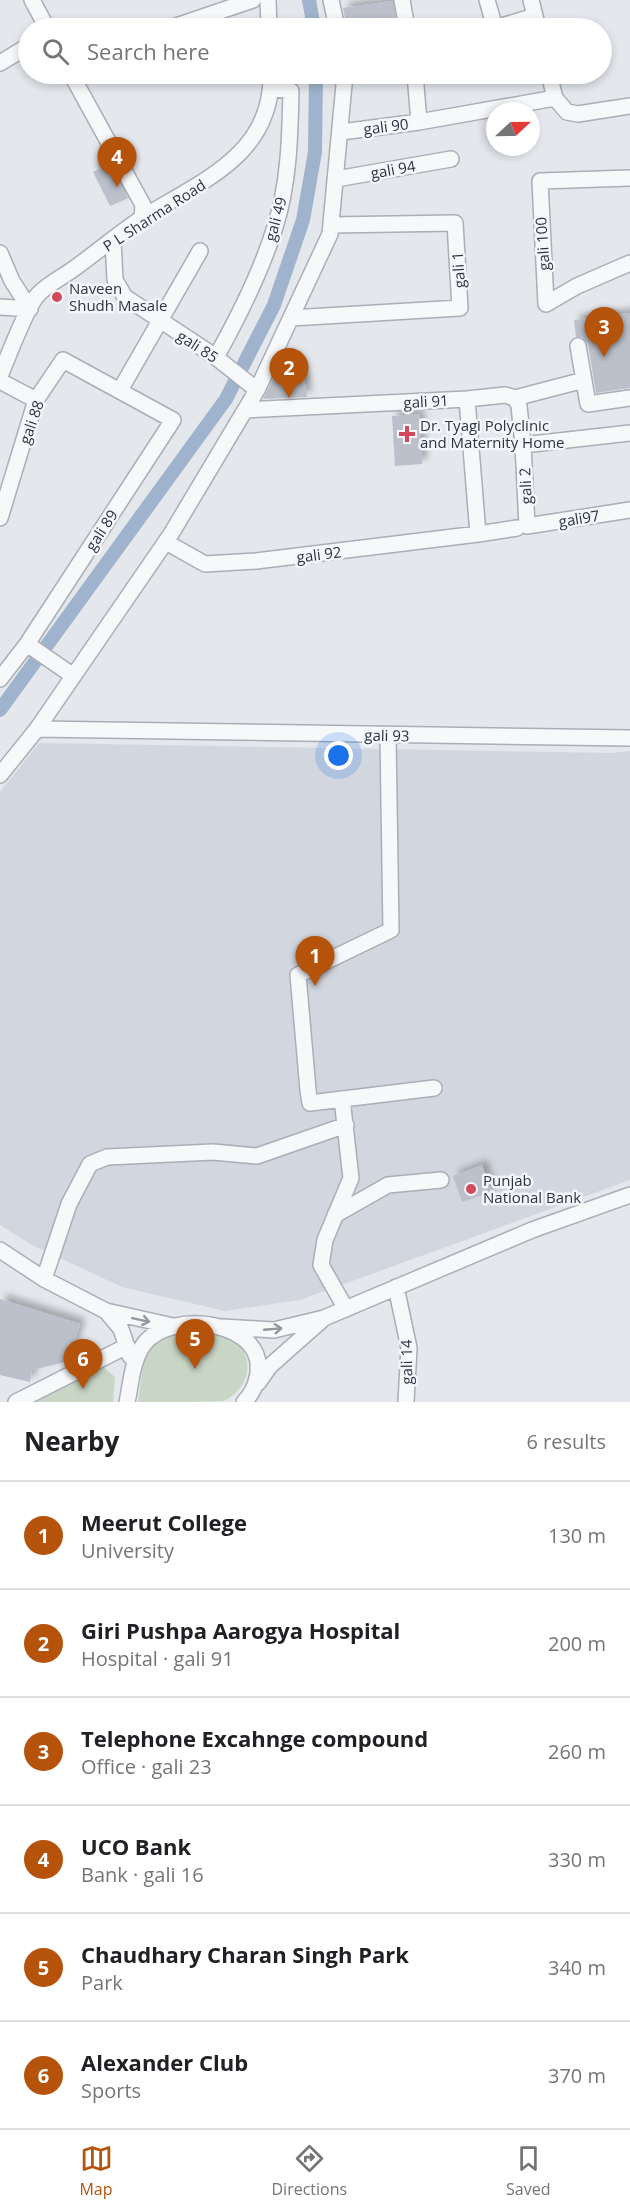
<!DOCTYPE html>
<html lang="en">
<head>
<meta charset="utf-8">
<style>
	:root { --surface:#fff; --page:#f6f6f6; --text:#202124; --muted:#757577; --line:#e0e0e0; --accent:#b45309 }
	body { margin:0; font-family:"Open Sans",sans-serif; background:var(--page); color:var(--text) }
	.compass { position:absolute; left:486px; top:102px; width:54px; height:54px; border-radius:50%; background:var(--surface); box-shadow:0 3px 9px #0003; rotate:68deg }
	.you { position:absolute; left:339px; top:756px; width:21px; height:21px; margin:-15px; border:4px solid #fff; border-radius:50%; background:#1a73e8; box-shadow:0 0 0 9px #1a73e833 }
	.badge { display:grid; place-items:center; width:39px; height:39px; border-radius:50%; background:var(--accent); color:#fff; font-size:20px; font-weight:700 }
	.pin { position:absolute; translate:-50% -50px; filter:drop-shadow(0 2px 3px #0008) }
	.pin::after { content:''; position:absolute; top:32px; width:21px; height:18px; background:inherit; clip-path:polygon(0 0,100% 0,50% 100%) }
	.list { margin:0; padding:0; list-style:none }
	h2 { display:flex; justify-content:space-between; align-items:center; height:78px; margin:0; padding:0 24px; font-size:26px }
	h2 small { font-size:20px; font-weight:400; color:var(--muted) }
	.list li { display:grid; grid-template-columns:39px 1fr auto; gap:18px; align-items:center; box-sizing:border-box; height:108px; padding:0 24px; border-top:2px solid var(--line) }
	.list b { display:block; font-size:22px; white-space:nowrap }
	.list p { margin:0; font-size:20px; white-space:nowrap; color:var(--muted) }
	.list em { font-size:20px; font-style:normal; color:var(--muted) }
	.icon { flex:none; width:33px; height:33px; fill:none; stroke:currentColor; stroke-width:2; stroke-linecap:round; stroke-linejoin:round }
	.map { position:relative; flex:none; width:630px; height:1402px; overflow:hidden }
	.search { position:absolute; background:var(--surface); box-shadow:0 3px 9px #0003; left:18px; right:18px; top:18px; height:66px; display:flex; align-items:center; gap:15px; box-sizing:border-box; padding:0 21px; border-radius:33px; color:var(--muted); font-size:22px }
	.sheet { height:726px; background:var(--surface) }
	nav { display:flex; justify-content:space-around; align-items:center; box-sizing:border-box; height:84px; border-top:2px solid var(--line); background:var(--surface); font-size:16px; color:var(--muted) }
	nav a { display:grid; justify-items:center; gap:3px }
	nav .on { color:var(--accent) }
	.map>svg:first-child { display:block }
	.built { fill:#d2d6de }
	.green { fill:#c9d6c5 }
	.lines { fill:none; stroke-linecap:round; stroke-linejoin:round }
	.canal { stroke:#9fb4cc; stroke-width:14 }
	.building { fill:#bbc0ca; filter:url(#shadow) }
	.minor-casing { stroke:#a9aeb7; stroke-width:18 }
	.minor { stroke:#f7f8fa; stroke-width:15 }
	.oneway { stroke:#9196a0 }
	.poi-dot { fill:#d1495b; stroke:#f4f6f9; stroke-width:2 }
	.labels { text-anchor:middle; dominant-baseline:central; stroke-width:5; stroke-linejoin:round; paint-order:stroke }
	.street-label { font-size:15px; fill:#2b3445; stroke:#f4f6f9 }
	.poi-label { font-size:15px; fill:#2b3445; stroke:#f4f6f9; text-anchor:start }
</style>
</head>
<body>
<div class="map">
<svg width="630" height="1402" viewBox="0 0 630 1402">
	<defs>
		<filter id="shadow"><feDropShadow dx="5.5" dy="-5.5" stdDeviation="3" flood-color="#0004"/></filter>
	</defs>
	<rect width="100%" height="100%" fill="#e4e7ec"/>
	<!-- built -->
	<path class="built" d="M39,743L611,753L630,751V1180L300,1300L225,1311L122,1287L34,1246L0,1225V792Z"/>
	<!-- green -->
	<path class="green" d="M195,1330C208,1330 220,1332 231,1338C258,1355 249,1391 223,1401C212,1402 154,1402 138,1402L145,1353C156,1339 178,1334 195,1330Z
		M101,1365L115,1377L113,1402H28Z"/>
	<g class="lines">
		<!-- canal -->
		<path class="canal" d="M309,0L314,28
			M0,710L226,399L274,305L303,220L315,152L316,74"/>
	</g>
	<!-- building -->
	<path class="building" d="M392,1L396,19L347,28L343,8Z
		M109,164L128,198L110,206L93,172Z
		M630,313V388L596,393L588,344L582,337H576L574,320Z
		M280,364L288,365V381L304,378L307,397L263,399Z
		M419,414L422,464L395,466L392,416Z
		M482,1165L491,1192L462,1202L453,1176Z
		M0,1299L80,1324L69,1361L32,1370L30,1382L0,1375Z"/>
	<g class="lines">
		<!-- minor casing -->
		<g class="minor-casing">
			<path id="minor" d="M32,0L47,28
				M268,0L269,28
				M331,0L337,28
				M402,0L407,28
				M487,0L495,28L535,16
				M531,0L538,28
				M170,28L253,0
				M0,63L28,46
				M71,74L143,205L142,219
				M555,98L567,112L578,114L630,106
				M419,122L555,98L549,74
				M341,132L419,122L415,74
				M630,178L540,181L546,304L577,286L630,263
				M336,179L451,159
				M113,240L115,280L125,297L213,355L257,390
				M0,253L12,281L30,309
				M0,307L30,309
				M291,318L460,308L455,223L331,225
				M578,346L588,404L630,398
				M216,357C239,316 261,272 275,227C289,184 290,136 291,91L271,88
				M0,376C8,357 25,311 36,297C44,286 61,278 72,270C96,253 118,234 142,218C200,182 273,155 271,74
				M0,381L36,400
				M122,392L123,385L200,251
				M515,398L584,380
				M467,399L505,395L515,398L519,406L523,445
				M245,410L467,399L478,534L517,528
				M630,433L523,445L527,526L630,510
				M0,518L36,400L63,360L173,420L27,644L72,675
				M166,542L205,564L256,561L478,534
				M0,679L27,644
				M37,729L630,738
				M388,735L391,930L298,975L308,1090L310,1103L434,1088
				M0,775L37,729L171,534L257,390L330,234L345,74
				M342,1099L351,1178L325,1240L321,1265L346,1309
				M335,1215L388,1185L441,1180
				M0,1250L44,1279L106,1311L173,1326
				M44,1279L69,1204L90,1164L107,1157L213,1152L257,1156L346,1125
				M396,1287L409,1348L406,1402
				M106,1311L121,1329L130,1356
				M222,1327L274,1330L324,1318L532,1230L630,1195
				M258,1383L270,1366L322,1320
				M16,1402L127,1346
				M127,1402C131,1384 132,1360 144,1344C171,1308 271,1321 257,1378C255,1388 251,1395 244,1402"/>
		</g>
		<!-- minor -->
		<use href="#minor" class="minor"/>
	</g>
	<!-- one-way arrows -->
	<defs><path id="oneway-shaft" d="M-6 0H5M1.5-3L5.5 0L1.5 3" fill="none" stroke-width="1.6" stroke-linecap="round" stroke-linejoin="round" transform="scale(1.5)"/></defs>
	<g class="oneway">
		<use href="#oneway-shaft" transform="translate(141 1320) rotate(12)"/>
		<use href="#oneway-shaft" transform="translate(273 1329) rotate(-5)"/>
	</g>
	<!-- markers -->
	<g class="poi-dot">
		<circle cx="57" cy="297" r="6"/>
		<path d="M404 425h6v6h6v6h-6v6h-6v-6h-6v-6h6z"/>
		<circle cx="471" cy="1189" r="6"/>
	</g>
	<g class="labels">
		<!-- street labels -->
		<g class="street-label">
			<text transform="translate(386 126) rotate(-7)">gali 90</text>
			<text transform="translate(393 169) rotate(-10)">gali 94</text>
			<text transform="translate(154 215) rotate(-33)">P L Sharma Road</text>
			<text transform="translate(275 219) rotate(-75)">gali 49</text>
			<text transform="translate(542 244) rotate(-94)">gali 100</text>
			<text transform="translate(458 270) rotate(-94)">gali 1</text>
			<text transform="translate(198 346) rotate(33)">gali 85</text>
			<text transform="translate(426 401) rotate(-3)">gali 91</text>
			<text transform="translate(31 422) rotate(-71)">gali 88</text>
			<text transform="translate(525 486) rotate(-93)">gali 2</text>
			<text transform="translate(579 518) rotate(-9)">gali97</text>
			<text transform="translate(101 530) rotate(-57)">gali 89</text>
			<text transform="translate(319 554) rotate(-7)">gali 92</text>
			<text transform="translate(387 735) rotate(1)">gali 93</text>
			<text transform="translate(406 1362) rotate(-91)">gali 14</text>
		</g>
		<!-- poi labels -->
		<g class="poi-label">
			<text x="69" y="288">Naveen<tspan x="69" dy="17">Shudh Masale</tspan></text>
			<text x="420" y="425">Dr. Tyagi Polyclinic<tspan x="420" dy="17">and Maternity Home</tspan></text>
			<text x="483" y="1180">Punjab<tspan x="483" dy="17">National Bank</tspan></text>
		</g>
	</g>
</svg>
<svg class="compass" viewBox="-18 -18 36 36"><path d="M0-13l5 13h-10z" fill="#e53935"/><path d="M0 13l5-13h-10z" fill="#757577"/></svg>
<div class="you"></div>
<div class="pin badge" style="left:315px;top:986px">1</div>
<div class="pin badge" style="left:289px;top:398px">2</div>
<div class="pin badge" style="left:604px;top:357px">3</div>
<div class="pin badge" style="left:117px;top:187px">4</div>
<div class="pin badge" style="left:195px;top:1369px">5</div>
<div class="pin badge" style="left:83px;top:1389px">6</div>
<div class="search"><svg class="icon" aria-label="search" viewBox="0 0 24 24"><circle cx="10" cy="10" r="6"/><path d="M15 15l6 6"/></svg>Search here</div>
</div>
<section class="sheet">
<h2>Nearby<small>6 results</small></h2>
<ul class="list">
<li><span class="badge">1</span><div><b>Meerut College</b><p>University</p></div><em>130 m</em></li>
<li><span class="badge">2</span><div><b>Giri Pushpa Aarogya Hospital</b><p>Hospital · gali 91</p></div><em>200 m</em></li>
<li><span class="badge">3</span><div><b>Telephone Excahnge compound</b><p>Office · gali 23</p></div><em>260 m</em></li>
<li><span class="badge">4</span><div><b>UCO Bank</b><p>Bank · gali 16</p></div><em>330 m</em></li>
<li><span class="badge">5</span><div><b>Chaudhary Charan Singh Park</b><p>Park</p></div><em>340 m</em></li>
<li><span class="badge">6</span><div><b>Alexander Club</b><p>Sports</p></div><em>370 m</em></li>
</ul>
</section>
<nav>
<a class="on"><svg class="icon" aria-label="map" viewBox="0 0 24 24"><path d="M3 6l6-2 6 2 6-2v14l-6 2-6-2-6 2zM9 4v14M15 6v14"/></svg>Map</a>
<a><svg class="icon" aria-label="directions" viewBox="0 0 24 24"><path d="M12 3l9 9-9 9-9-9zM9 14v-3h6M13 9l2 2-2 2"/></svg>Directions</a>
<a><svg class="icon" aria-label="saved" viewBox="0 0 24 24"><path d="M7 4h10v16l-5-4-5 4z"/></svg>Saved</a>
</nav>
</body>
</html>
